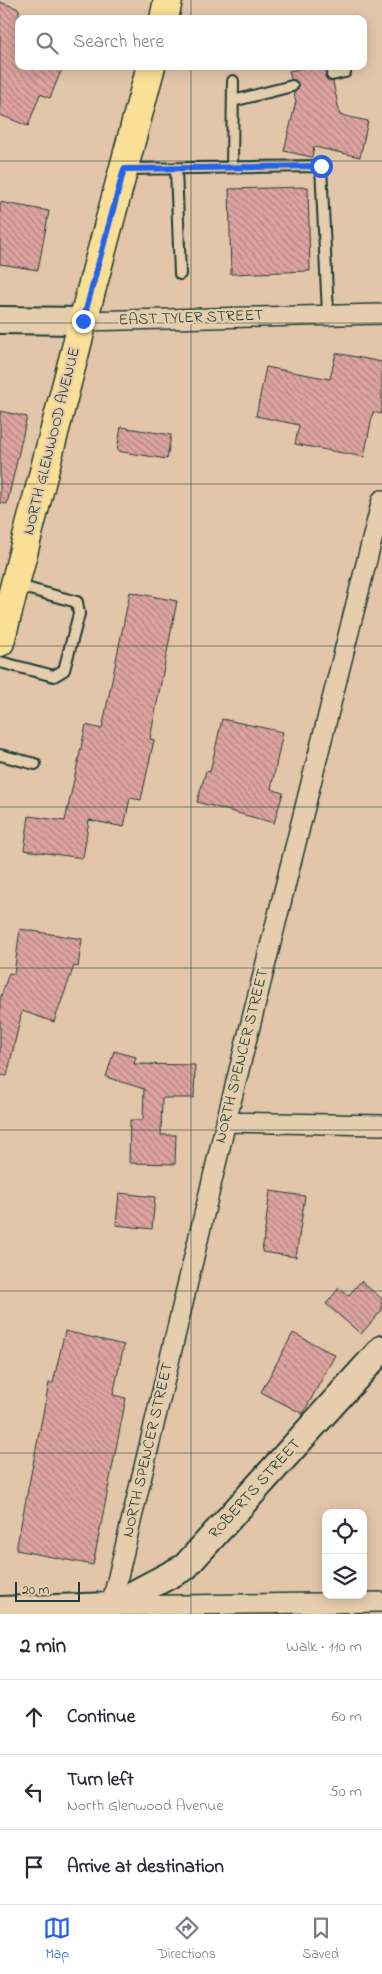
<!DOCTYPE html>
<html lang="en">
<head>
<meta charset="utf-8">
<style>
	:root { --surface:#fff; --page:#f7f7f7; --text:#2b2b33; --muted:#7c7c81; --line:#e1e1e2; --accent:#2563eb }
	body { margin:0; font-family:"Indie Flower",sans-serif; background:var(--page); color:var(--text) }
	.controls { position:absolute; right:15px; bottom:15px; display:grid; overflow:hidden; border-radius:10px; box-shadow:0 2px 12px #0003 }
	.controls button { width:45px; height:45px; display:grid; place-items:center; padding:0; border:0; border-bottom:1px solid var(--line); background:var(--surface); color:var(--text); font:25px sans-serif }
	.scale { position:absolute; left:15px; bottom:12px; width:65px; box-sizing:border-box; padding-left:5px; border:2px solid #1f3d34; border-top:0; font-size:14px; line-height:18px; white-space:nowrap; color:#1f3d34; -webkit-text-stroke:4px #e5cdad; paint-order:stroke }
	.stop { position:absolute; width:15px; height:15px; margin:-11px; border:4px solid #2563eb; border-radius:50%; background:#fff }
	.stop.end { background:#2563eb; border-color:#fff; box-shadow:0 1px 5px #0008 }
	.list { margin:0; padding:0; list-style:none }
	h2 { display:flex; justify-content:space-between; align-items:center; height:65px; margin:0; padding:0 20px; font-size:21px }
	h2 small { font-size:16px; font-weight:400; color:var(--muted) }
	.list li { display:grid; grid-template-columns:32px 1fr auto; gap:15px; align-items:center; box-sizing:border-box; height:75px; padding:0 20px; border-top:1px solid var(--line) }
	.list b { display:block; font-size:19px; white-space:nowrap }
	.list p { margin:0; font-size:16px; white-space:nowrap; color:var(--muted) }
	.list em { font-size:16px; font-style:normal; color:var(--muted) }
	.icon { flex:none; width:28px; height:28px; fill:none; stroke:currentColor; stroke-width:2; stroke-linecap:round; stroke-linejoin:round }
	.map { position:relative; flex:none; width:382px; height:1614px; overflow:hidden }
	.search { position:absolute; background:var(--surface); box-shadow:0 2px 12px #0003; left:15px; right:15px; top:15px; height:55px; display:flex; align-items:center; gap:12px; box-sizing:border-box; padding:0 18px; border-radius:10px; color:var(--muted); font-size:19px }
	.sheet { height:290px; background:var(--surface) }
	nav { display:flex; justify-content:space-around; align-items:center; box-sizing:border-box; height:70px; border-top:1px solid var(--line); background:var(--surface); font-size:14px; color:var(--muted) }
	nav a { display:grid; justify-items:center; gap:2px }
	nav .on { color:var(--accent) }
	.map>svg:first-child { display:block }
	.building { fill:url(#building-back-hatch); stroke:#1f3d34 }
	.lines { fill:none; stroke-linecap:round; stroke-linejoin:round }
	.lane-casing { stroke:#1f3d34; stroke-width:14 }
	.street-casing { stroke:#1f3d34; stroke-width:22 }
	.secondary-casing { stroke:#1f3d34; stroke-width:30 }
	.primary-casing { stroke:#1f3d34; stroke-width:31 }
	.lane { stroke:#e5cdad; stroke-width:10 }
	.street { stroke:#e5cdad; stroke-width:19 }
	.secondary { stroke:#e5cdad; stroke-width:26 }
	.primary { stroke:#fadf96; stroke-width:28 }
	.route { stroke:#2563eb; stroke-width:6 }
	.grid { fill:none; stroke:#1f3d34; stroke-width:1; stroke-opacity:0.55 }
	.labels { text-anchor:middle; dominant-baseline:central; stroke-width:4.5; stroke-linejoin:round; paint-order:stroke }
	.street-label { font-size:16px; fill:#1f3d34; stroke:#e5cdad }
</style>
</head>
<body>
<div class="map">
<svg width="382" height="1614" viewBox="0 0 382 1614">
	<defs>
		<pattern id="building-back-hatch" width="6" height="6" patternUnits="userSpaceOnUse" patternTransform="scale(1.25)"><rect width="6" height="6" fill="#dda39f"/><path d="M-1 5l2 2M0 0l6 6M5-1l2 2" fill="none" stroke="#b38682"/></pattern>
	</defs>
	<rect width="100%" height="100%" fill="#e3c5aa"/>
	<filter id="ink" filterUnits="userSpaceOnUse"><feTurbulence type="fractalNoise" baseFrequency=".02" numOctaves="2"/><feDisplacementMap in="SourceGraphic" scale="10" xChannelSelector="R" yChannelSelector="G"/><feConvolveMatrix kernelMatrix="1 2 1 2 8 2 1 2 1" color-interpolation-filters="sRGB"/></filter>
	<g filter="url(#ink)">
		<!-- building -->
		<path class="building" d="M0,2L19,9V66H63L50,98L40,94L28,126L0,115Z
			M311,66H330L325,76L327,80L333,82L340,115L368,121L360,157L314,147L312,157L284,151L296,101L294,93L299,87L297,82L291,79L289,71Z
			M308,187L310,271L231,274L229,189Z
			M0,202L49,211L38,270L0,264Z
			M336,353L382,362V414L373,412L364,457L295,444L299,425L256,416L266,367L330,379Z
			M0,411L27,417L7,504L0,503Z
			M121,427L171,435L167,459L117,451Z
			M130,592L177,601L150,739L154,740L141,800L130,798L124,827L89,820L83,858L24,850L29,816L65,821L86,725L102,729Z
			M222,719L283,732L271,789L283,793L274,823L197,802L206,771L210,772Z
			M20,929L82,939L78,967L74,966L54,1022L22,1011L7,1076L0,1075V999L9,973L14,974Z
			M114,1051L136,1057L134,1064L195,1065L194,1098H162L161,1135H176L175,1164L129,1163L130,1120H143L144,1089L106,1077Z
			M270,1191L305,1196L296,1257L262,1252Z
			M119,1193L155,1197L152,1229L116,1225Z
			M361,1281L382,1299V1310L361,1334L326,1304L339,1288L348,1296Z
			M65,1331L124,1345L113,1395L126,1398L93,1565L16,1550L49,1383H53Z
			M293,1333L335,1355L303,1414L261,1392Z"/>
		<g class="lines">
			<!-- lane casing -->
			<g class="lane-casing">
				<path id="lane" d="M332,75L345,72
					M233,101L292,86
					M232,167L233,81
					M176,168L180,274
					M125,169L321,166L328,314
					M0,662L54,676L64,670L79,614L77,602L15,585
					M0,755L35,764"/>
			</g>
			<!-- street casing -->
			<g class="street-casing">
				<path id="street" d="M83,321L382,314
					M226,1122L382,1125
					M116,1606L382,1602
					M111,1613V1606L226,1122L382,500"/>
			</g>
			<!-- secondary casing -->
			<g class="secondary-casing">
				<path id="secondary" d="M0,320L83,321
					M0,1610L111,1606L185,1567L382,1349"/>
			</g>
			<!-- primary casing -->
			<g class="primary-casing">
				<path id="primary" d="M164,19L168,0
					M0,642L83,321L151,66"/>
			</g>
			<!-- lane -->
			<use href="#lane" class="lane"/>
			<!-- street -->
			<use href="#street" class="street"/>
			<!-- secondary -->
			<use href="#secondary" class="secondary"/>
			<!-- primary -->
			<use href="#primary" class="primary"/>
		</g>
	</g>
	<g class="lines" filter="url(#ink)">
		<!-- route -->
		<path class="route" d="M83,321L124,169L321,166"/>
	</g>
	<!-- grid -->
	<path class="grid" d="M191,0V19M191,66V1614M0,161H382M0,323H382M0,484H382M0,646H382M0,807H382M0,968H382M0,1130H382M0,1291H382M0,1453H382"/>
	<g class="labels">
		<!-- street labels -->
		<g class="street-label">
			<text transform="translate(191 318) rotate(-2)">EAST TYLER STREET</text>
			<text transform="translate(52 441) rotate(-76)">NORTH GLENWOOD AVENUE</text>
			<text transform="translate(242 1056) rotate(-76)">NORTH SPENCER STREET</text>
			<text transform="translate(148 1450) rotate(-77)">NORTH SPENCER STREET</text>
			<text transform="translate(255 1489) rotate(-48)">ROBERTS STREET</text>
		</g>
	</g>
</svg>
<div class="controls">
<button><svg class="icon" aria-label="locate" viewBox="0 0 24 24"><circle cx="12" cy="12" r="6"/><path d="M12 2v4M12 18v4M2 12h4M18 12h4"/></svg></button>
<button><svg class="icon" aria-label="layers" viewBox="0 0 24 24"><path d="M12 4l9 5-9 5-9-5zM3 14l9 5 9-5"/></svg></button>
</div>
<div class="scale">20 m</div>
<div class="stop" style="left:321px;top:166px"></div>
<div class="stop end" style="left:83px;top:321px"></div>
<div class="search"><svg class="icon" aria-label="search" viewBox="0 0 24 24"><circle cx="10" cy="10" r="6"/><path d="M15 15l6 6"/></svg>Search here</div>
</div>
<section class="sheet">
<h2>2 min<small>Walk · 110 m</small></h2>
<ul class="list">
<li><svg class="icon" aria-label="ahead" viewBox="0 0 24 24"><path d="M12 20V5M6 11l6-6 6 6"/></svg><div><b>Continue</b></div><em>60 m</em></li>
<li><svg class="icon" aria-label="left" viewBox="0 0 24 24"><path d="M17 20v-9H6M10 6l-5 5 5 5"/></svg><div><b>Turn left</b><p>North Glenwood Avenue</p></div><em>50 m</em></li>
<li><svg class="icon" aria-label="arrive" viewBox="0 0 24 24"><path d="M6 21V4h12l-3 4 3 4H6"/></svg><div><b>Arrive at destination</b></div></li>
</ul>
</section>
<nav>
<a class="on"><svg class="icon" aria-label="map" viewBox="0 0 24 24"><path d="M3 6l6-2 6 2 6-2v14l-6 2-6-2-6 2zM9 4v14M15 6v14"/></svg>Map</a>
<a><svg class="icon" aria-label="directions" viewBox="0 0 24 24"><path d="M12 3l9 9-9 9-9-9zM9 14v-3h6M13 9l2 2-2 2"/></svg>Directions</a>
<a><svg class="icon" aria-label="saved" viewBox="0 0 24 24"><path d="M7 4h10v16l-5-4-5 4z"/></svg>Saved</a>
</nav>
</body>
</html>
